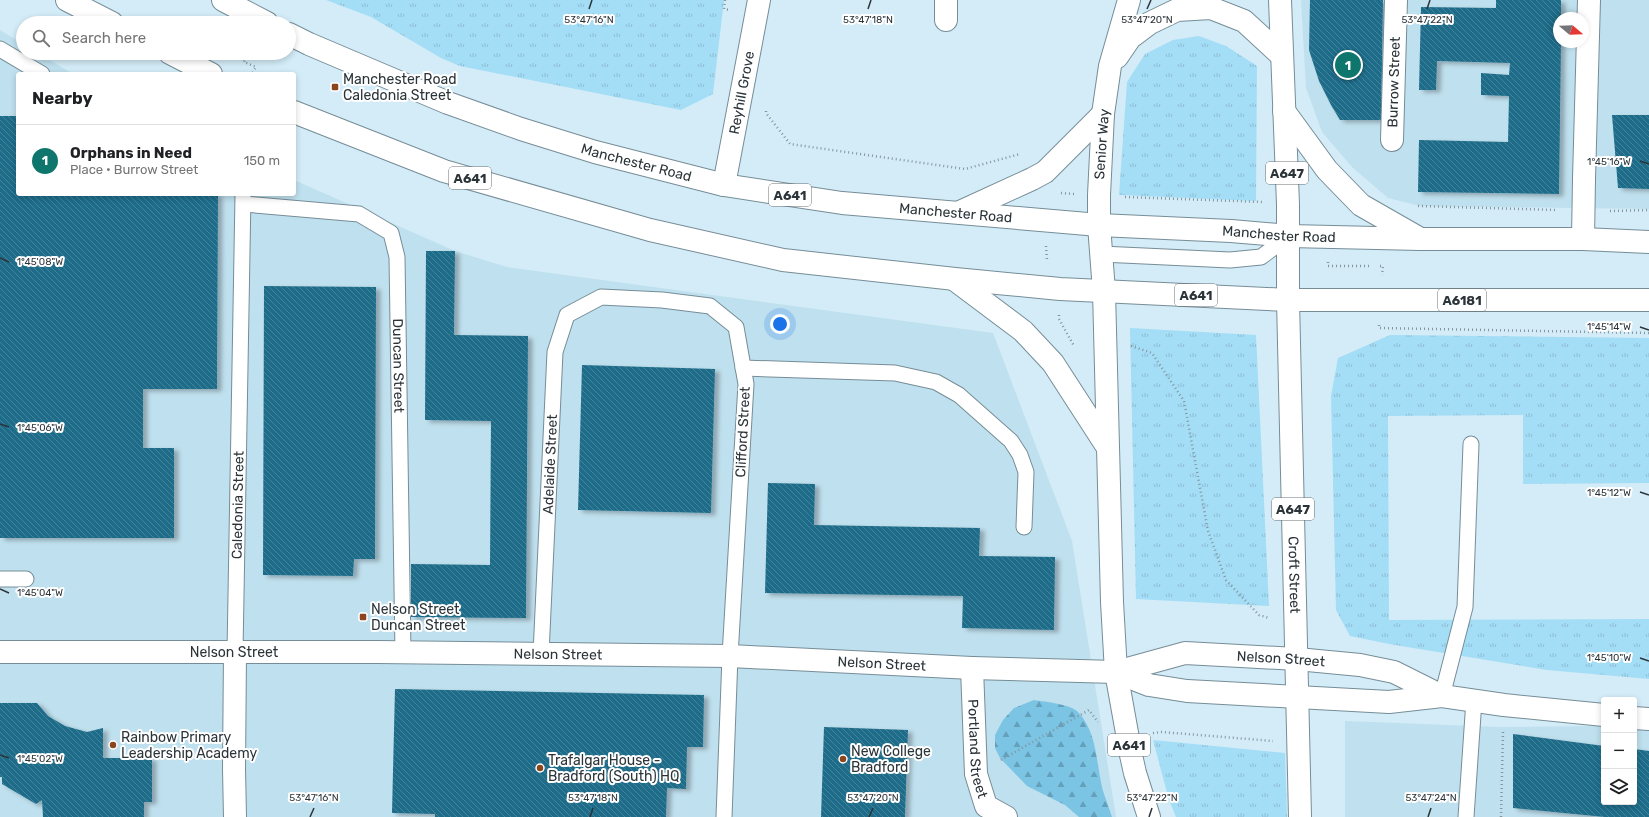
<!DOCTYPE html>
<html lang="en">
<head>
<meta charset="utf-8">
<style>
	:root { --surface:#fff; --page:#f2f2f2; --text:#202124; --muted:#757577; --line:#e0e0e0; --accent:#0f766e }
	body { margin:0; font-family:Rubik,sans-serif; background:var(--page); color:var(--text) }
	.controls { position:absolute; right:12px; bottom:12px; display:grid; overflow:hidden; border-radius:4px; box-shadow:0 2px 6px #0003 }
	.controls button { width:36px; height:36px; display:grid; place-items:center; padding:0; border:0; border-bottom:1px solid var(--line); background:var(--surface); color:var(--text); font:20px sans-serif }
	.compass { position:absolute; left:1553px; top:12px; width:36px; height:36px; border-radius:50%; background:var(--surface); box-shadow:0 2px 6px #0003; rotate:109deg }
	.you { position:absolute; left:780px; top:324px; width:14px; height:14px; margin:-10px; border:3px solid #fff; border-radius:50%; background:#1a73e8; box-shadow:0 0 0 6px #1a73e833 }
	.badge { display:grid; place-items:center; width:26px; height:26px; border-radius:50%; background:var(--accent); color:#fff; font-size:13px; font-weight:700 }
	.pin { position:absolute; translate:-50% -50%; border:2px solid #fff; box-shadow:0 1px 4px #0006 }
	.list { margin:0; padding:0; list-style:none }
	h2 { display:flex; justify-content:space-between; align-items:center; height:52px; margin:0; padding:0 16px; font-size:17px }
	h2 small { font-size:13px; font-weight:400; color:var(--muted) }
	.list li { display:grid; grid-template-columns:26px 1fr auto; gap:12px; align-items:center; box-sizing:border-box; height:72px; padding:0 16px; border-top:1px solid var(--line) }
	.list b { display:block; font-size:15px; white-space:nowrap }
	.list p { margin:0; font-size:13px; white-space:nowrap; color:var(--muted) }
	.list em { font-size:13px; font-style:normal; color:var(--muted) }
	.icon { flex:none; width:22px; height:22px; fill:none; stroke:currentColor; stroke-width:2; stroke-linecap:round; stroke-linejoin:round }
	.map { position:relative; flex:none; width:1649px; height:817px; overflow:hidden }
	.search { position:absolute; background:var(--surface); box-shadow:0 2px 6px #0003; left:16px; top:16px; width:280px; height:44px; display:flex; align-items:center; gap:10px; box-sizing:border-box; padding:0 14px; border-radius:22px; color:var(--muted); font-size:15px }
	.panel { position:absolute; background:var(--surface); box-shadow:0 2px 6px #0003; left:16px; top:72px; width:280px; height:124px; border-radius:4px }
	.map>svg:first-child { display:block }
	.built { fill:#bfe0ee; fill-rule:evenodd }
	.grass { fill:url(#grass-tufts) }
	.forest { fill:url(#forest-firs) }
	.building { fill:url(#building-back-hatch); filter:url(#shadow) }
	.lines { fill:none; stroke-linecap:round; stroke-linejoin:round }
	.service-casing { stroke:#768d97; stroke-width:17 }
	.pedestrian-casing { stroke:#768d97; stroke-width:24 }
	.minor-casing { stroke:#768d97; stroke-width:24 }
	.primary-casing { stroke:#768d97; stroke-width:24 }
	.path { stroke:#84959e; stroke-width:2.5; stroke-dasharray:1 3; stroke-linecap:butt }
	.service { stroke:#fff; stroke-width:15 }
	.pedestrian { stroke:#fff; stroke-width:22 }
	.minor { stroke:#fff; stroke-width:22 }
	.primary { stroke:#fff; stroke-width:22 }
	.ticks { fill:none; stroke:#2b3439; stroke-width:1.5 }
	.poi-dot { fill:#8c461e; stroke:#fff; stroke-width:1.5 }
	.labels { text-anchor:middle; dominant-baseline:central; stroke-width:4; stroke-linejoin:round; paint-order:stroke }
	.shield { fill:#fff; stroke:#6b7174; stroke-width:1 }
	.shield-label { font-size:13px; font-weight:bold; fill:#2b3439 }
	.poi-label { font-size:14px; fill:#2b3439; stroke:#fff; text-anchor:start }
	.street-label { font-size:14px; fill:#2b3439; stroke:#fff }
	.ticks-label { font-size:10px; text-anchor:middle; fill:#2b3439; stroke:#fff; stroke-width:4; stroke-linejoin:round; paint-order:stroke }
</style>
</head>
<body>
<div class="map">
<svg width="1649" height="817" viewBox="0 0 1649 817">
	<defs>
		<pattern id="grass-tufts" width="24" height="20" patternUnits="userSpaceOnUse"><rect width="24" height="20" fill="#a4ddf6"/><path d="M3 7l-1-3M5 7V3M7 7l1-3M15 17l-1-3M17 17v-4M19 17l1-3" fill="none" stroke="#8dbed4"/></pattern>
		<pattern id="forest-firs" width="22" height="20" patternUnits="userSpaceOnUse"><rect width="22" height="20" fill="#7bc4e4"/><path d="M5 1l3.5 6h-7zM16 11l3.5 6h-7z" fill="#65a0ba"/></pattern>
		<pattern id="building-back-hatch" width="6" height="6" patternUnits="userSpaceOnUse"><rect width="6" height="6" fill="#1e6c8a"/><path d="M-1 5l2 2M0 0l6 6M5-1l2 2" fill="none" stroke="#468298"/></pattern>
		<filter id="shadow"><feDropShadow dx="4.5" dy="2.5" stdDeviation="2" flood-color="#0004"/></filter>
	</defs>
	<rect width="100%" height="100%" fill="#d3ecf7"/>
	<!-- built -->
	<path class="built" d="M1301,0H1649V209L1420,206L1388,198L1352,167L1322,132L1306,88ZM1559,18H1583V42H1559Z
		M0,30L23,44V53H38L73,74H18V194H294V180L455,251L507,267L993,333L1072,541L1116,817H0Z
		M1345,721L1500,727L1604,726V802H1634V726H1649V817H1345Z"/>
	<!-- grass -->
	<path class="grass" d="M326,0H724L713,94L681,110L460,66L441,58L371,17Z
		M1199,36L1226,46L1257,66L1256,201L1119,195L1127,82L1145,54L1173,40Z
		M1130,328L1256,335L1269,606L1136,599Z
		M1390,335L1649,338V483L1523,484V415L1388,416L1389,620L1649,619V679L1547,670L1389,644L1350,636L1336,610L1331,396L1338,358Z
		M1153,740L1285,753L1287,817H1176L1169,800Z"/>
	<!-- forest -->
	<path class="forest" d="M1034,700C1046,702 1070,704 1078,712C1098,733 1096,765 1103,791C1106,800 1109,808 1112,817H1079L1065,805L1027,786L1000,758L995,748V735L1003,720L1014,708Z"/>
	<!-- building -->
	<path class="building" d="M1310,0H1383L1381,120H1340L1331,105L1319,81L1309,50Z
		M1496,0H1561V18H1559V42H1561L1559,194L1418,192L1419,140L1508,142L1509,96L1481,95V73L1509,75L1510,63L1437,61L1436,90H1419L1421,7L1496,8Z
		M1612,115H1649V189L1618,188Z
		M0,116H18V194H218L217,389H143V448H174V538H0Z
		M426,251H455L454,335L528,336L526,618L411,617V564L490,565L491,421L425,420Z
		M264,286L376,287L375,559H354L353,576L263,575Z
		M582,365L715,369L711,513L578,510Z
		M768,483L815,484L814,525L980,528L979,556L1055,557L1054,630L962,628L963,596L765,593Z
		M395,689L704,695L703,747H687L686,789L667,788L666,817H435V814L392,813Z
		M0,703H37L48,716L65,726L87,732L103,728V758H152V802H144V817H43L42,800L36,804L2,784V777H0Z
		M824,727L908,730L905,817H821Z
		M1513,734L1604,746V802H1634V749L1649,751V817H1605L1513,808Z"/>
	<g class="lines">
		<!-- service casing -->
		<g class="service-casing">
			<g id="service">
				<path d="M0,49L42,74"/>
				<path id="s1" d="M244,204L359,214L391,233L397,257L403,653"/>
				<path d="M1101,254L1230,260L1261,257L1289,236"/>
				<path d="M743,368L895,373L936,382L959,395L1011,441L1020,455L1026,472L1024,527"/>
				<path d="M0,579H26"/>
				<path id="s2" d="M235,652L243,195"/>
				<path id="s3" d="M541,654L555,352L567,315L601,297L662,300L710,306L736,327L746,384L730,656L724,817"/>
				<path d="M1442,696L1465,607L1471,444"/>
				<path d="M1466,817L1474,700"/>
			</g>
		</g>
		<!-- pedestrian casing -->
		<g class="pedestrian-casing">
			<path id="pedestrian" d="M1583,239L1584,179"/>
		</g>
		<!-- minor casing -->
		<g class="minor-casing">
			<g id="minor">
				<path d="M946,0V20"/>
				<path id="s4" d="M1392,140L1396,0"/>
				<path d="M1584,179L1589,0"/>
				<path id="s5" d="M724,185L759,0"/>
				<path id="s6" d="M0,652H378L730,656L972,668L1116,672L1185,653L1297,659L1360,665L1394,672L1442,696"/>
				<path d="M235,652L234,769L235,817"/>
				<path id="s7" d="M972,668L976,774L986,806L1006,817"/>
				<path d="M1116,672L1149,685L1187,691L1389,702L1442,696L1504,705L1604,715"/>
				<path d="M1634,718L1649,719"/>
			</g>
		</g>
		<!-- primary casing -->
		<g class="primary-casing">
			<g id="primary">
				<path d="M67,0L112,23"/>
				<path d="M223,0L267,23"/>
				<path d="M1129,0L1110,66L1103,114L1099,195V225L1104,291L1112,602L1116,672L1131,755L1135,773L1149,817"/>
				<path id="s8" d="M1280,0L1288,204V300L1300,817"/>
				<path id="s9" d="M289,34L309,44L448,103L521,129L595,152L724,185L842,203L1099,225L1231,231L1289,236L1420,239H1583L1649,242"/>
				<path d="M170,53L211,74"/>
				<path d="M1117,57L1130,38L1150,23L1177,10L1211,8L1244,21L1281,55"/>
				<path d="M1284,111L1327,170L1361,205L1417,237"/>
				<path d="M294,112L444,171L650,230L783,260L955,279L1060,289L1288,300H1649"/>
				<path d="M960,212L1032,179L1045,172L1103,114"/>
				<path d="M955,280L1023,331L1053,363L1108,448"/>
			</g>
		</g>
		<!-- path -->
		<path class="path" d="M725,0L724,9L730,10
			M247,53L244,62L256,67L252,74
			M766,111V113L790,144L965,169L1020,154
			M1061,193L1074,194
			M1125,197L1262,202
			M1418,206L1557,210
			M1610,211L1649,210
			M1046,246L1047,260
			M1328,262V266H1369
			M1380,266H1383L1382,275
			M1059,315V319L1074,346
			M1379,325V328L1649,333
			M1131,346L1152,353L1184,401L1208,531L1226,580L1259,615L1269,618
			M1153,733L1162,732L1273,741
			M1001,760L1089,710L1098,722
			M1501,817L1503,732"/>
		<!-- service -->
		<use href="#service" class="service"/>
		<!-- pedestrian -->
		<use href="#pedestrian" class="pedestrian"/>
		<!-- minor -->
		<use href="#minor" class="minor"/>
		<!-- primary -->
		<use href="#primary" class="primary"/>
	</g>
	<!-- ticks -->
	<path class="ticks" d="M589,9L592,0M868,9L871,0M1147,9L1151,0M1427,9L1430,0M1640,161L1649,164M0,258L9,262M1640,327L1649,330M0,424L9,427M1640,492L1649,495M0,589L9,593M1640,658L1649,661M0,755L9,758M310,817L314,808M590,817L593,808M869,817L873,808M1149,817L1152,808M1428,817L1431,808"/>
	<!-- markers -->
	<g class="poi-dot">
		<rect x="331" y="83" width="8" height="8" rx="2"/>
		<rect x="359" y="613" width="8" height="8" rx="2"/>
		<circle cx="113" cy="745" r="4"/>
		<circle cx="843" cy="759" r="4"/>
		<circle cx="540" cy="768" r="4"/>
	</g>
	<g class="labels">
		<!-- shield labels -->
		<g class="shield">
			<rect x="1266" y="162" width="42" height="22" rx="3"/>
			<rect x="449" y="167" width="42" height="22" rx="3"/>
			<rect x="769" y="184" width="42" height="22" rx="3"/>
			<rect x="1175" y="284" width="42" height="22" rx="3"/>
			<rect x="1438" y="289" width="48" height="22" rx="3"/>
			<rect x="1272" y="498" width="42" height="22" rx="3"/>
			<rect x="1108" y="734" width="42" height="22" rx="3"/>
		</g>
		<g class="shield-label">
			<text x="1287" y="173">A647</text>
			<text x="470" y="178">A641</text>
			<text x="790" y="195">A641</text>
			<text x="1196" y="295">A641</text>
			<text x="1462" y="300">A6181</text>
			<text x="1293" y="509">A647</text>
			<text x="1129" y="745">A641</text>
		</g>
		<!-- poi labels -->
		<g class="poi-label">
			<text x="343" y="79">Manchester Road<tspan x="343" dy="16">Caledonia Street</tspan></text>
			<text x="371" y="609">Nelson Street<tspan x="371" dy="16">Duncan Street</tspan></text>
			<text x="121" y="737">Rainbow Primary<tspan x="121" dy="16">Leadership Academy</tspan></text>
			<text x="851" y="751">New College<tspan x="851" dy="16">Bradford</tspan></text>
			<text x="548" y="760">Trafalgar House -<tspan x="548" dy="16">Bradford (South) HQ</tspan></text>
		</g>
		<!-- street labels -->
		<g class="street-label">
			<text stroke="none"><textPath href="#s4" startOffset="58">Burrow Street</textPath></text>
			<text stroke="none"><textPath href="#s5" startOffset="94">Reyhill Grove</textPath></text>
			<text transform="translate(1102 144) rotate(-86)">Senior Way</text>
			<text stroke="none"><textPath href="#s9" startOffset="371">Manchester Road</textPath></text>
			<text stroke="none"><textPath href="#s9" startOffset="695">Manchester Road</textPath></text>
			<text stroke="none"><textPath href="#s9" startOffset="1019">Manchester Road</textPath></text>
			<text stroke="none"><textPath href="#s1" startOffset="286">Duncan Street</textPath></text>
			<text transform="translate(743 432) rotate(-87)">Clifford Street</text>
			<text stroke="none"><textPath href="#s3" startOffset="190">Adelaide Street</textPath></text>
			<text stroke="none"><textPath href="#s2" startOffset="147">Caledonia Street</textPath></text>
			<text stroke="none"><textPath href="#s8" startOffset="575">Croft Street</textPath></text>
			<text stroke="none"><textPath href="#s6" startOffset="234">Nelson Street</textPath></text>
			<text stroke="none"><textPath href="#s6" startOffset="558">Nelson Street</textPath></text>
			<text stroke="none"><textPath href="#s6" startOffset="1284">Nelson Street</textPath></text>
			<text stroke="none"><textPath href="#s6" startOffset="882">Nelson Street</textPath></text>
			<text stroke="none"><textPath href="#s7" startOffset="81">Portland Street</textPath></text>
		</g>
	</g>
	<g class="ticks-label">
		<text x="589" y="23">53°47'16"N</text>
		<text x="868" y="23">53°47'18"N</text>
		<text x="1147" y="23">53°47'20"N</text>
		<text x="1427" y="23">53°47'22"N</text>
		<text x="1609" y="165">1°45'16"W</text>
		<text x="40" y="265">1°45'08"W</text>
		<text x="1609" y="330">1°45'14"W</text>
		<text x="40" y="431">1°45'06"W</text>
		<text x="1609" y="496">1°45'12"W</text>
		<text x="40" y="596">1°45'04"W</text>
		<text x="1609" y="661">1°45'10"W</text>
		<text x="40" y="762">1°45'02"W</text>
		<text x="314" y="801">53°47'16"N</text>
		<text x="593" y="801">53°47'18"N</text>
		<text x="873" y="801">53°47'20"N</text>
		<text x="1152" y="801">53°47'22"N</text>
		<text x="1431" y="801">53°47'24"N</text>
	</g>
</svg>
<div class="controls">
<button>+</button>
<button>−</button>
<button><svg class="icon" aria-label="layers" viewBox="0 0 24 24"><path d="M12 4l9 5-9 5-9-5zM3 14l9 5 9-5"/></svg></button>
</div>
<svg class="compass" viewBox="-18 -18 36 36"><path d="M0-13l5 13h-10z" fill="#e53935"/><path d="M0 13l5-13h-10z" fill="#757577"/></svg>
<div class="you"></div>
<div class="pin badge" style="left:1348px;top:65px">1</div>
<div class="search"><svg class="icon" aria-label="search" viewBox="0 0 24 24"><circle cx="10" cy="10" r="6"/><path d="M15 15l6 6"/></svg>Search here</div>
<section class="panel">
<h2>Nearby<small></small></h2>
<ul class="list">
<li><span class="badge">1</span><div><b>Orphans in Need</b><p>Place · Burrow Street</p></div><em>150 m</em></li>
</ul>
</section>
</div>
</body>
</html>
